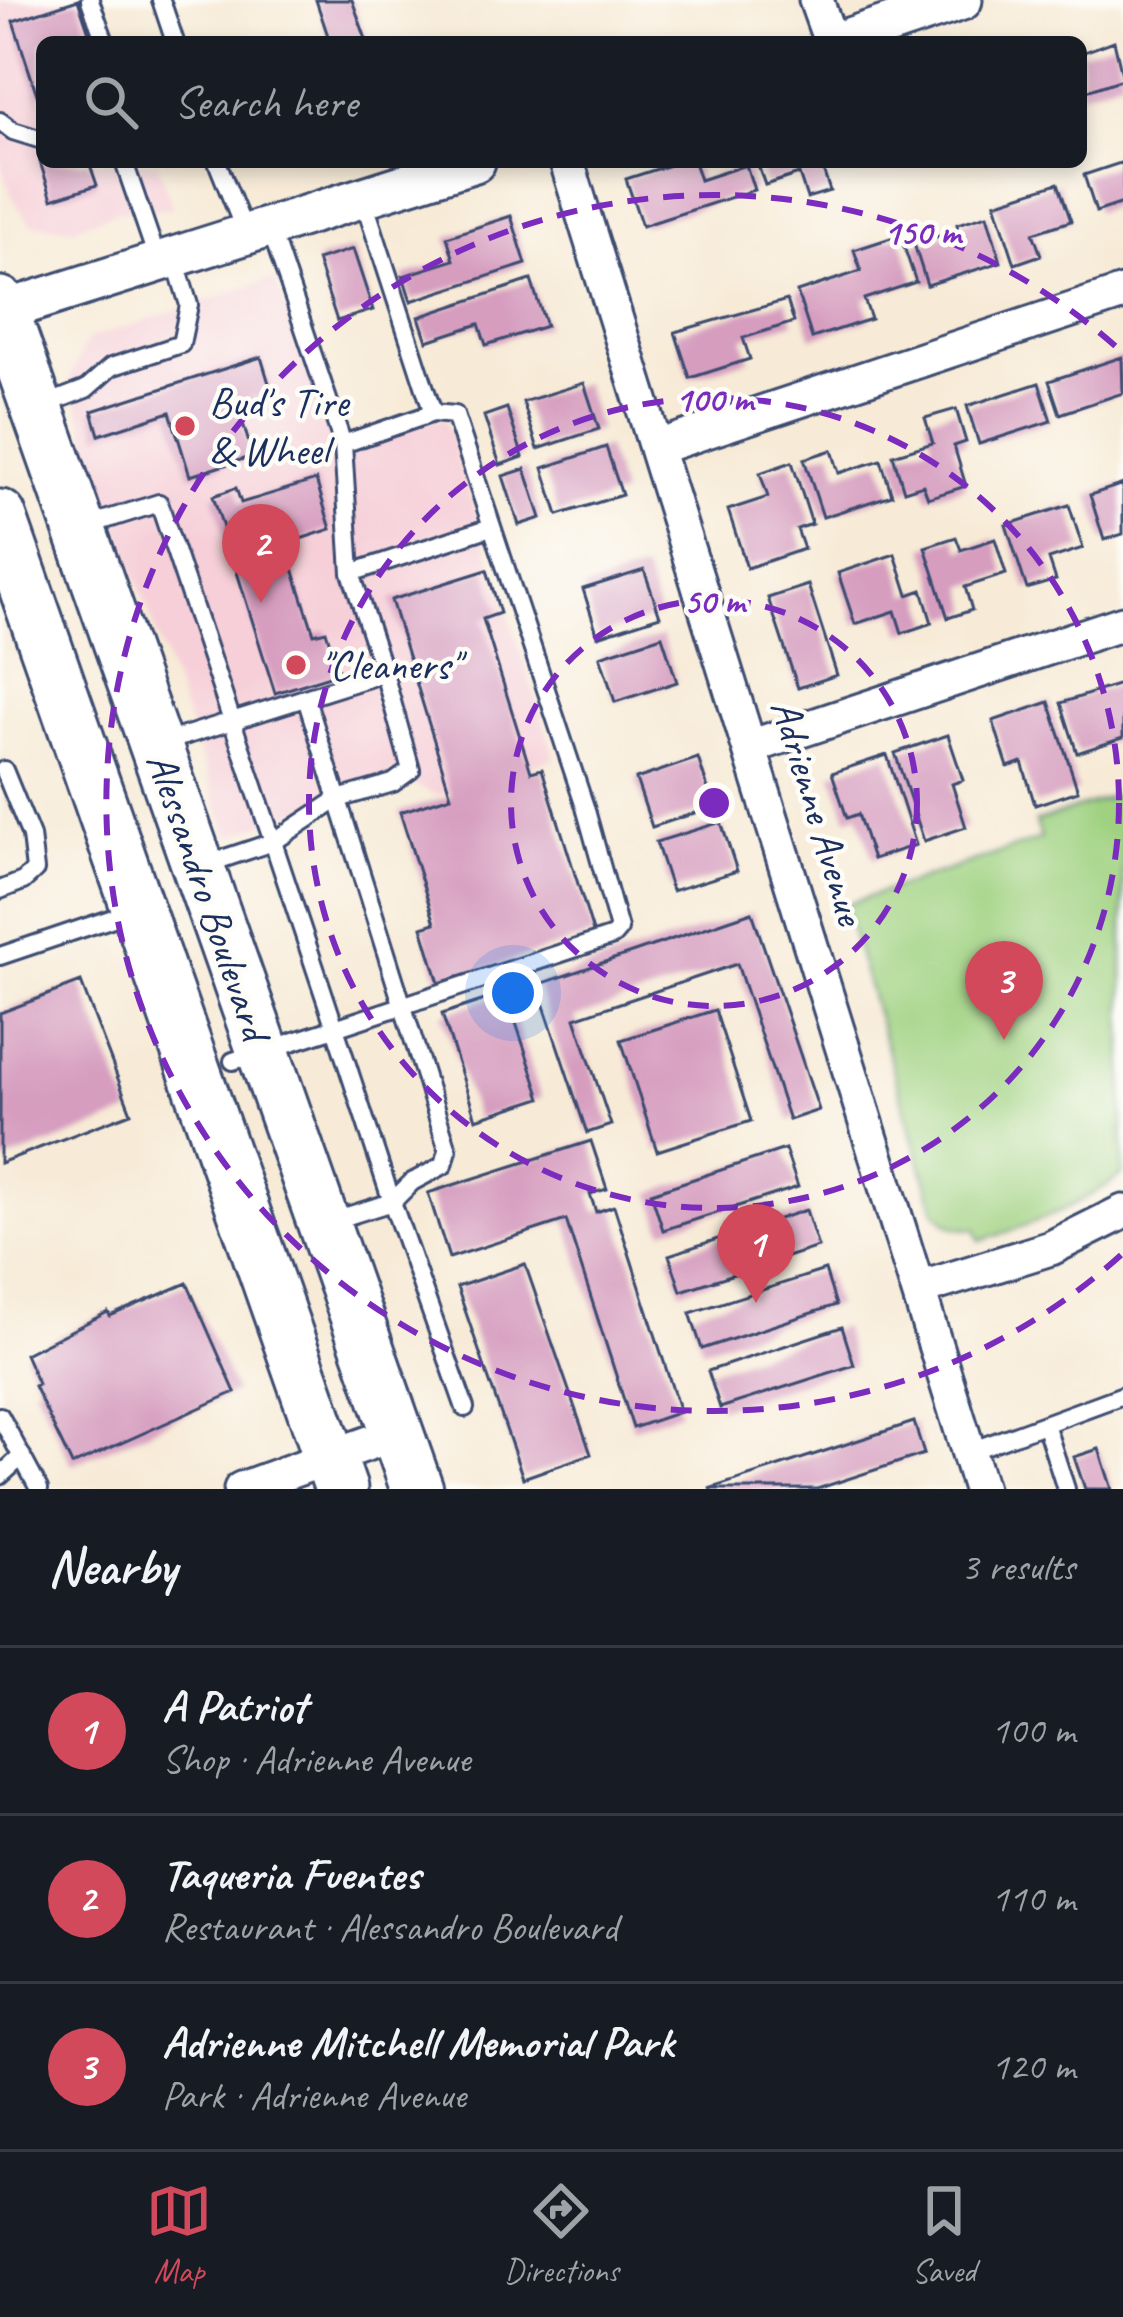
<!DOCTYPE html>
<html lang="en">
<head>
<meta charset="utf-8">
<style>
	:root { --surface:#171b24; --page:#20242c; --text:#f1f3f6; --muted:#9ea1a6; --line:#363941; --accent:#d1495b }
	body { margin:0; font-family:Caveat,sans-serif; background:var(--page); color:var(--text) }
	.you { position:absolute; left:513px; top:993px; width:42px; height:42px; margin:-30px; border:9px solid #fff; border-radius:50%; background:#1a73e8; box-shadow:0 0 0 18px #1a73e833 }
	.badge { display:grid; place-items:center; width:78px; height:78px; border-radius:50%; background:var(--accent); color:#fff; font-size:39px; font-weight:700 }
	.pin { position:absolute; translate:-50% -99px; filter:drop-shadow(0 3px 6px #0008) }
	.pin::after { content:''; position:absolute; top:63px; width:42px; height:36px; background:inherit; clip-path:polygon(0 0,100% 0,50% 100%) }
	.list { margin:0; padding:0; list-style:none }
	h2 { display:flex; justify-content:space-between; align-items:center; height:156px; margin:0; padding:0 48px; font-size:51px }
	h2 small { font-size:39px; font-weight:400; color:var(--muted) }
	.list li { display:grid; grid-template-columns:78px 1fr auto; gap:36px; align-items:center; box-sizing:border-box; height:168px; padding:0 48px; border-top:3px solid var(--line) }
	.list b { display:block; font-size:45px; white-space:nowrap }
	.list p { margin:0; font-size:39px; white-space:nowrap; color:var(--muted) }
	.list em { font-size:39px; font-style:normal; color:var(--muted) }
	.icon { flex:none; width:66px; height:66px; fill:none; stroke:currentColor; stroke-width:2; stroke-linecap:round; stroke-linejoin:round }
	.map { position:relative; flex:none; width:1123px; height:1489px; overflow:hidden }
	.search { position:absolute; background:var(--surface); box-shadow:0 6px 18px #0003; left:36px; right:36px; top:36px; height:132px; display:flex; align-items:center; gap:30px; box-sizing:border-box; padding:0 42px; border-radius:18px; color:var(--muted); font-size:45px }
	.sheet { height:660px; background:var(--surface) }
	nav { display:flex; justify-content:space-around; align-items:center; box-sizing:border-box; height:168px; border-top:3px solid var(--line); background:var(--surface); font-size:33px; color:var(--muted) }
	nav a { display:grid; justify-items:center; gap:6px }
	nav .on { color:var(--accent) }
	.map>svg:first-child { display:block }
	.built { fill:#f6cfd8 }
	.green { fill:#9fd180; stroke:#5d806f; stroke-width:3 }
	.building { fill:#d69dbf }
	.lines { fill:none; stroke-linecap:round; stroke-linejoin:round }
	.service-casing { stroke:#3c4b70; stroke-width:22 }
	.minor-casing { stroke:#3c4b70; stroke-width:39 }
	.tertiary-casing { stroke:#3c4b70; stroke-width:45 }
	.primary-casing { stroke:#3c4b70; stroke-width:57 }
	.service { stroke:#fff; stroke-width:16 }
	.minor { stroke:#fff; stroke-width:33 }
	.tertiary { stroke:#fff; stroke-width:39 }
	.primary { stroke:#fff; stroke-width:51 }
	.ring { fill:none; stroke:#7b2cbf; stroke-width:6; stroke-dasharray:21 15 }
	.poi-dot { fill:#d1495b; stroke:#fdfcf7; stroke-width:4.5 }
	.labels { text-anchor:middle; dominant-baseline:central; stroke-width:9; stroke-linejoin:round; paint-order:stroke }
	.poi-label { font-size:42px; fill:#1b2f5e; stroke:#fdfcf7; text-anchor:start }
	.street-label { font-size:42px; fill:#1b2f5e; stroke:#fdfcf7 }
	.centre { fill:#7b2cbf; stroke:#fdfcf7; stroke-width:6 }
	.ring-label { font-size:36px; text-anchor:middle; font-weight:bold; fill:#7b2cbf; stroke:#fdfcf7; stroke-width:9; stroke-linejoin:round; paint-order:stroke }
</style>
</head>
<body>
<div class="map">
<svg width="1123" height="1489" viewBox="0 0 1123 1489">
	<rect width="100%" height="100%" fill="#fdfcf7"/>
	<filter id="ink" filterUnits="userSpaceOnUse"><feTurbulence type="fractalNoise" baseFrequency=".00833" numOctaves="2"/><feDisplacementMap in="SourceGraphic" scale="24" xChannelSelector="R" yChannelSelector="G"/><feConvolveMatrix kernelMatrix="1 2 1 2 8 2 1 2 1" color-interpolation-filters="sRGB"/></filter>
	<filter id="wash" filterUnits="userSpaceOnUse"><feTurbulence type="fractalNoise" baseFrequency=".004" numOctaves="4" result="noise"/><feDisplacementMap in="SourceGraphic" scale="48" xChannelSelector="R" yChannelSelector="G"/><feGaussianBlur stdDeviation="2.7" result="paint"/><feColorMatrix in="noise" values="0 0 0 0 0 0 0 0 0 0 0 0 0 0 0 0 0 1.4 0 .05"/><feComposite in="paint" operator="in"/></filter>
	<g filter="url(#wash)">
		<rect width="100%" height="100%" fill="#f7ead6"/>
		<!-- built -->
		<path class="built" d="M0,0H99L114,42H42V162H157L173,209L116,212L73,228L31,224L12,197L0,162Z
			M275,278L333,439L445,418L555,758L436,795L393,774L229,837L98,472L70,377L88,339Z"/>
		<!-- green -->
		<path class="green" d="M1123,793V1174C1080,1206 1031,1225 980,1241L975,1228C955,1231 947,1226 935,1210L844,905L1041,839L1036,822Z"/>
		<g id="blocks">
			<!-- building -->
			<path class="building" d="M78,0L92,42H42L41,107L13,21Z
				M316,0H352L367,42H330Z
				M1114,41L1123,79L1081,93V53Z
				M40,162H89L97,185L52,199Z
				M679,162H694L700,180L746,165L754,190L642,226L626,179Z
				M757,162H834L822,167L830,191L807,198L799,174L765,185Z
				M1123,162V203L1096,212L1084,175Z
				M1058,183L1071,221L1033,233L1041,255L1015,264L995,203Z
				M987,215L1001,262L927,285L914,244L958,230L957,224Z
				M511,216L526,264L411,301L403,276L454,260L447,237Z
				M900,235L916,282L864,299L871,319L812,338L797,292L861,271L854,250Z
				M353,249L373,310L337,321L317,260Z
				M531,280L546,326L486,345L479,324L427,341L419,317Z
				M787,300L794,322L743,338L750,359L690,378L675,332Z
				M261,357L272,393L237,404L253,456L190,476L170,412L99,435L92,411Z
				M1122,357L1123,393L1060,414L1049,381Z
				M584,383L599,429L538,449L523,402Z
				M1039,383L1051,421L979,444L967,406Z
				M507,408L523,457L500,465L484,416Z
				M956,409L966,442L954,446L966,486L928,498L923,485L904,491L893,455L933,443L925,418Z
				M606,447L622,495L558,515L543,468Z
				M832,450L839,473L881,460L892,495L823,517L804,459Z
				M792,462L812,524L797,529L804,549L747,568L728,510L768,497L760,473Z
				M525,469L541,518L519,525L503,476Z
				M316,480L331,529L285,544L314,634L326,631L339,673L275,693L213,496L236,488L241,503Z
				M1123,484V534L1104,540L1090,495Z
				M1069,505L1083,548L1049,559L1056,580L1027,589L1006,525Z
				M956,537L961,550L995,539L1006,574L965,587L972,610L948,618L925,547Z
				M895,554L908,595L922,590L932,623L902,633L895,611L855,624L838,573Z
				M487,570L500,613L483,619L531,772L542,769L594,935L439,983L422,927L435,923L400,812L451,796L391,600Z
				M644,570L660,616L598,636L583,589Z
				M808,585L837,675L798,688L768,598Z
				M662,636L677,682L615,702L600,656Z
				M1123,683V738L1077,753L1061,703Z
				M1049,702L1078,791L1035,805L1022,762L1008,767L993,721Z
				M948,735L963,780L952,784L966,827L924,841L895,753Z
				M887,755L916,845L873,859L858,814L847,818L832,773Z
				M698,758L714,807L652,827L636,779Z
				M721,822L737,871L672,891L656,842Z
				M752,912L819,1110L789,1120L737,964L575,1018L611,1125L587,1133L537,985Z
				M81,982L131,1113L0,1163V1013Z
				M506,993L541,1098L476,1119L442,1014Z
				M715,1010L751,1121L657,1151L621,1040Z
				M591,1141L607,1189L590,1194L596,1212L614,1206L680,1412L633,1428L566,1220L449,1258L428,1193Z
				M785,1149L798,1187L663,1230L651,1193Z
				M806,1210L818,1247L681,1291L669,1255Z
				M525,1264L591,1454L523,1478L457,1287Z
				M825,1270L836,1305L702,1349L690,1313Z
				M187,1283L235,1392L72,1465L34,1386L38,1384L25,1354L108,1312L110,1316Z
				M842,1327L854,1365L720,1408L708,1371Z
				M914,1422L924,1454L817,1489H709Z
				M1099,1449L1112,1489H1085L1074,1457Z"/>
		</g>
	</g>
	<g filter="url(#ink)">
		<use href="#blocks" fill-opacity="0" stroke="#3c4b70" stroke-width="3"/>
		<g class="lines">
			<!-- service casing -->
			<g class="service-casing">
				<path id="service" d="M90,0L105,42
					M161,0L175,42
					M0,121L13,131L42,140
					M124,162L158,261
					M217,162L246,234
					M44,405L86,389L111,367L181,344L189,305L174,257
					M343,444L433,413L363,198
					M86,526L159,503L232,721L384,673L351,573L343,444L270,228
					M351,573L491,527
					M306,698L448,1150L444,1165L412,1182L392,1202
					M162,743L232,721L273,842L338,799L393,783L411,770L384,673
					M204,865L273,842L335,1028L613,936L619,929L585,807L455,415L433,413
					M0,890L23,881L35,870L31,836L4,770
					M0,956L131,912
					M233,1061L335,1028L392,1202
					M328,1222L392,1202L465,1408
					M0,1416L39,1489
					M1046,1427L1066,1489
					M968,1452L1123,1395
					M0,1476L22,1456"/>
			</g>
			<!-- minor casing -->
			<g class="minor-casing">
				<path id="minor" d="M816,0L831,42
					M567,162L980,1489
					M658,447L1123,293
					M750,747L1123,623
					M919,1289L1051,1248L1123,1212
					M241,1489L397,1433"/>
			</g>
			<!-- tertiary casing -->
			<g class="tertiary-casing">
				<path id="tertiary" d="M837,42L962,0
					M0,312L475,162"/>
			</g>
			<!-- primary casing -->
			<g class="primary-casing">
				<path id="primary" d="M0,303L417,1489
					M0,516L341,1489"/>
			</g>
			<!-- service -->
			<use href="#service" class="service"/>
			<!-- minor -->
			<use href="#minor" class="minor"/>
			<!-- tertiary -->
			<use href="#tertiary" class="tertiary"/>
			<!-- primary -->
			<use href="#primary" class="primary"/>
		</g>
	</g>
	<!-- distance rings -->
	<g class="ring">
		<circle cx="714" cy="803" r="203"/>
		<circle cx="714" cy="803" r="405"/>
		<path d="M1121 1255A608 608 0 1 1 1121 351"/>
	</g>
	<!-- markers -->
	<g class="poi-dot">
		<circle cx="185" cy="426" r="12"/>
		<circle cx="296" cy="665" r="12"/>
	</g>
	<g class="labels">
		<!-- poi labels -->
		<g class="poi-label">
			<text x="209" y="402">Bud's Tire<tspan x="209" dy="48">&amp; Wheel</tspan></text>
			<text x="320" y="665">"Cleaners"</text>
		</g>
		<!-- street labels -->
		<g class="street-label">
			<text transform="translate(818 812) rotate(73)">Adrienne Avenue</text>
			<text transform="translate(208 896) rotate(71)">Alessandro Boulevard</text>
		</g>
	</g>
	<circle cx="714" cy="803" r="18" class="centre"/>
	<g class="ring-label">
		<text x="922" y="244">150 m</text>
		<text x="714" y="411">100 m</text>
		<text x="714" y="613">50 m</text>
	</g>
</svg>
<div class="you"></div>
<div class="pin badge" style="left:756px;top:1303px">1</div>
<div class="pin badge" style="left:261px;top:603px">2</div>
<div class="pin badge" style="left:1004px;top:1040px">3</div>
<div class="search"><svg class="icon" aria-label="search" viewBox="0 0 24 24"><circle cx="10" cy="10" r="6"/><path d="M15 15l6 6"/></svg>Search here</div>
</div>
<section class="sheet">
<h2>Nearby<small>3 results</small></h2>
<ul class="list">
<li><span class="badge">1</span><div><b>A Patriot</b><p>Shop · Adrienne Avenue</p></div><em>100 m</em></li>
<li><span class="badge">2</span><div><b>Taqueria Fuentes</b><p>Restaurant · Alessandro Boulevard</p></div><em>110 m</em></li>
<li><span class="badge">3</span><div><b>Adrienne Mitchell Memorial Park</b><p>Park · Adrienne Avenue</p></div><em>120 m</em></li>
</ul>
</section>
<nav>
<a class="on"><svg class="icon" aria-label="map" viewBox="0 0 24 24"><path d="M3 6l6-2 6 2 6-2v14l-6 2-6-2-6 2zM9 4v14M15 6v14"/></svg>Map</a>
<a><svg class="icon" aria-label="directions" viewBox="0 0 24 24"><path d="M12 3l9 9-9 9-9-9zM9 14v-3h6M13 9l2 2-2 2"/></svg>Directions</a>
<a><svg class="icon" aria-label="saved" viewBox="0 0 24 24"><path d="M7 4h10v16l-5-4-5 4z"/></svg>Saved</a>
</nav>
</body>
</html>
